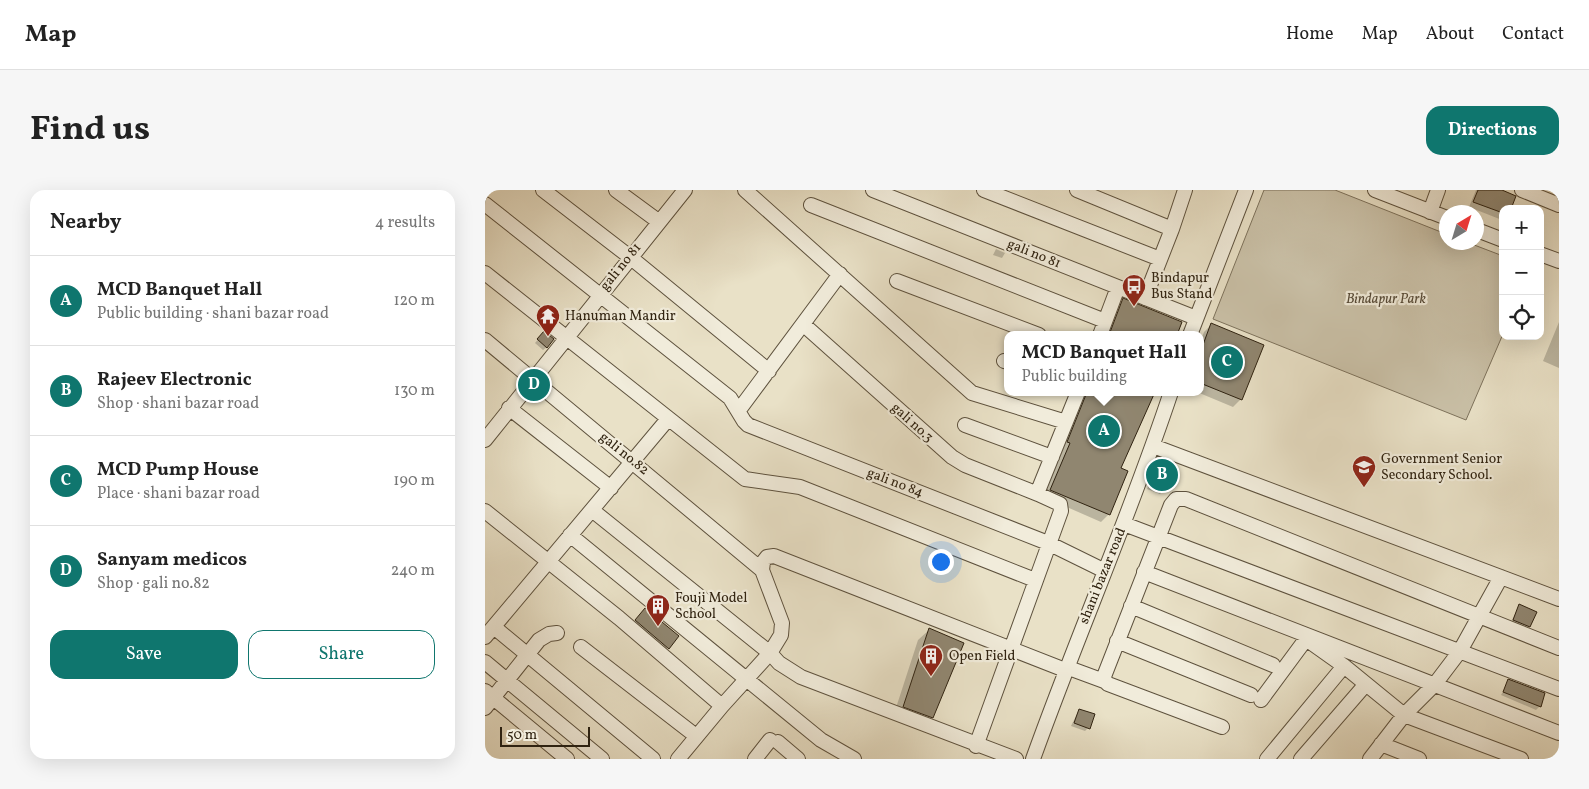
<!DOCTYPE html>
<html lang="en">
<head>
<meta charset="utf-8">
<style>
	:root { --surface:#fff; --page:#f6f6f6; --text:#222; --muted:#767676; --line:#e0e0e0; --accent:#0f766e }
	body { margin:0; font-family:Vollkorn,serif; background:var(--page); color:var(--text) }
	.controls { position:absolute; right:15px; top:15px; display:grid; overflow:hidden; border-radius:10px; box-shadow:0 5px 20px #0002 }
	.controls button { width:45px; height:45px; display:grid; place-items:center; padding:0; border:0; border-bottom:1px solid var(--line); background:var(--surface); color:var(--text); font:25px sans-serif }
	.compass { position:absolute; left:954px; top:15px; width:45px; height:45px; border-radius:50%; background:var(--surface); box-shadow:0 5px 20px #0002; rotate:38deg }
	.scale { position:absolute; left:15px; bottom:12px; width:90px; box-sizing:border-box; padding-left:5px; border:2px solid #302311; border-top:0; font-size:14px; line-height:18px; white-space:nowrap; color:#302311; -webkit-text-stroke:4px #f1ecdb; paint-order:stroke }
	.you { position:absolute; left:455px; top:371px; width:18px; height:18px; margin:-12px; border:4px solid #fff; border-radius:50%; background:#1a73e8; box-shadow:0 0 0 8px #1a73e833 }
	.badge { display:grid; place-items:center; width:32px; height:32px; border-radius:50%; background:var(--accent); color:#fff; font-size:16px; font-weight:700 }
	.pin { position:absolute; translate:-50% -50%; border:2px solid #fff; box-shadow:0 1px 5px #0006 }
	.popup { position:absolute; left:519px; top:141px; width:200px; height:65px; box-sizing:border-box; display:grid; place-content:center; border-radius:10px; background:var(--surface); filter:drop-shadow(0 1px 4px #0005); font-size:16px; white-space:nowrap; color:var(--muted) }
	.popup b { font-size:19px; color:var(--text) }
	.popup::after { content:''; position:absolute; left:50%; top:100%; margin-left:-10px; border:10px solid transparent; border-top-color:var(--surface) }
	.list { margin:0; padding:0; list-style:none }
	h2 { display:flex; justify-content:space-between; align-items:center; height:65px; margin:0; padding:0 20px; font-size:21px }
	h2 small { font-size:16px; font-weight:400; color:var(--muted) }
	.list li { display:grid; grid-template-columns:32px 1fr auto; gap:15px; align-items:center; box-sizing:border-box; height:90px; padding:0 20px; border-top:1px solid var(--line) }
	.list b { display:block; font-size:19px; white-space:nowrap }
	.list p { margin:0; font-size:16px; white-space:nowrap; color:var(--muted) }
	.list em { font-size:16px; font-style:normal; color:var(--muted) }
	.actions { display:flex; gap:10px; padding:15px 20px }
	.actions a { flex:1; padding:11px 0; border:1px solid var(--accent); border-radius:15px; text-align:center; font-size:18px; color:var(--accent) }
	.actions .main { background:var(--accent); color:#fff }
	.icon { flex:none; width:28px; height:28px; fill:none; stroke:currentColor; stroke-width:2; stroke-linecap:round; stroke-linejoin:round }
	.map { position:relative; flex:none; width:1074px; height:569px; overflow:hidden; border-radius:15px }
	header { display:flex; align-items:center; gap:30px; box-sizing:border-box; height:70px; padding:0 25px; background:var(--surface); border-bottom:1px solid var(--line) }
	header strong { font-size:24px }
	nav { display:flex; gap:28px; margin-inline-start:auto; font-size:18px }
	.intro { display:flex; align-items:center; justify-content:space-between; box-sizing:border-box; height:120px; padding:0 30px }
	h1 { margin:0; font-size:35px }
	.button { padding:12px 22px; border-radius:15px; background:var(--accent); color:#fff; font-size:18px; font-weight:700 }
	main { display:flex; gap:30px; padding:0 30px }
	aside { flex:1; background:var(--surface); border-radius:15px; box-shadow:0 5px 20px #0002 }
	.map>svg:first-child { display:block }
	.green { fill:#cac1a8; stroke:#7d725c }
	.shadow { fill:#0003 }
	.building { fill:#908670; stroke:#302311 }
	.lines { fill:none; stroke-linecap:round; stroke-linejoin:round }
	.minor-casing { stroke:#5e523e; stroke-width:16 }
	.minor { stroke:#f1ecdb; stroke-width:14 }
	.labels { text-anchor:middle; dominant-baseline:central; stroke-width:4.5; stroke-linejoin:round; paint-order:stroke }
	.street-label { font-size:14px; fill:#302311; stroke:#f1ecdb }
	.poi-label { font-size:14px; fill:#302311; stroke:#f1ecdb; text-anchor:start }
	.park-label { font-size:14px; font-style:italic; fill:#564a37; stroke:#f1ecdb }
</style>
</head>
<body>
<header>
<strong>Map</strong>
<nav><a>Home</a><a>Map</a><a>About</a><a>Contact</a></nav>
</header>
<div class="intro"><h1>Find us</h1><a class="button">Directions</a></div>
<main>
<aside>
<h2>Nearby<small>4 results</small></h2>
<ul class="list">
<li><span class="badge">A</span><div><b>MCD Banquet Hall</b><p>Public building · shani bazar road</p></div><em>120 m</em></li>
<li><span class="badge">B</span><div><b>Rajeev Electronic</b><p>Shop · shani bazar road</p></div><em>130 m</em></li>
<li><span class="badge">C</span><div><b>MCD Pump House</b><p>Place · shani bazar road</p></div><em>190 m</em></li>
<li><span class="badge">D</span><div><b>Sanyam medicos</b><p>Shop · gali no.82</p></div><em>240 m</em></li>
</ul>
<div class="actions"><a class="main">Save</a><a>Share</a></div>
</aside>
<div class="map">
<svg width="1074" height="569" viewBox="0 0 1074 569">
	<rect width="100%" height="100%" fill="#e9e1c7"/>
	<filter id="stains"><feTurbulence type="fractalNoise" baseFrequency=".004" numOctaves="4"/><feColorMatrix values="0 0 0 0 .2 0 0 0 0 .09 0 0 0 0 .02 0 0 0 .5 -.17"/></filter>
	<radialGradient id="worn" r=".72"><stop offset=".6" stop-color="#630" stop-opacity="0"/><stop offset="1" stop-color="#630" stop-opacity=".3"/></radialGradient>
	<!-- green -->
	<path class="green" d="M779,0H850L961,44L962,52L984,53L1018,66V144L981,230L728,129Z"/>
	<!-- shadow -->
	<path class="shadow" d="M991,0H1018L1017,30L984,17Z
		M511,59L520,63L517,68L508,65Z
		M638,110L691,145H621L631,117Z
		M1074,132V178L1058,171Z
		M727,134L756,209L748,217L712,202H715V153L719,142Z
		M56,146L62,157L58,160L50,153Z
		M595,202H668L634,279L624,324L616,332L559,307L594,214Z
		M675,271L678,300L675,304L662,299Z
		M1034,416L1044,436L1041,440L1025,434Z
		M155,425L193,446L177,463L145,436Z
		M444,440L447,527L436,538L408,527L433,450Z
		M1024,491L1055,516L1051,520L1016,505Z
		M594,520L603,538L600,541L586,536Z"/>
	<!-- building -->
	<path class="building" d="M993,0H1017L1031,6L1026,19H1018V23L988,12Z
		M638,108L697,132L692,145H624Z
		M726,133L779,155L757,210L715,193V163Z
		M59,141L69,149L62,158L52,149Z
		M602,202H670L636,278L643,281L625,325L565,300L585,253L582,252Z
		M675,270L689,276L679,301L665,295Z
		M1034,414L1052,422L1045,437L1028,430Z
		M160,418L194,446L184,459L150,430Z
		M444,438L479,453L448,528L418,517Z
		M1023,489L1060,503L1056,517L1018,502Z
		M594,519L610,524L605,539L589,533Z"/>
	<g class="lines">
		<!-- minor casing -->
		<g class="minor-casing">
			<path id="minor" d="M58,0L145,67L284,181
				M131,0L173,31
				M260,0L487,203L581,232
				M388,0L711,128
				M499,0L675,69
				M592,0L687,39L660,108
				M890,0L962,28
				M1037,0L1074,15
				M0,14L245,208L259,231L263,235L563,353L620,381
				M326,15L620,131
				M945,22L953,0
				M687,39L700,0
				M992,40L1018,50
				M1055,64L1074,71
				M0,83L260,289L315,297L550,390
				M412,91L554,145
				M319,135L467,267L480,275L553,304
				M615,145L633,97
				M705,145L761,0
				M0,150L277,380
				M519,171L523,172
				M24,218L126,298
				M254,220L355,84
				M480,235L567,267
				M0,250L200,0
				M668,256L1074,409
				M107,320L285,463L237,516
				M0,321L134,428L237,516L193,569
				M639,334L1074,499
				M85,345L336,550L369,569
				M659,382L1074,543
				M646,416L788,475
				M9,437L168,569
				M0,447L183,229
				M632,451L766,505
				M96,457L211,546
				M0,472L117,569
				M581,477L619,491
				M0,501L82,569
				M776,510L821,449L859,476L919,525L1036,569
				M0,518L54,450L64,444L72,443
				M737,537L623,494L618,489L686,315L691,309H701L1074,458
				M293,552L313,569
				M896,554L934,569
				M491,556L576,321L575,314L553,304V301L593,202
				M270,569L285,550
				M531,569L316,487L294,473L285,463L296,445L297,433L277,380L278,372L282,367L289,366L580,480
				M548,569C592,446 645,326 686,202
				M782,569L859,476
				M816,569L881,494
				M885,569L919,525L950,494L975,461L1016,387"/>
		</g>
		<!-- minor -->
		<use href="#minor" class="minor"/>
	</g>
	<!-- icons -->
	<defs>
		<g id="bus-pin" transform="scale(1.25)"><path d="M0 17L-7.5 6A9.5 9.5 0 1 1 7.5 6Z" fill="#8f2418" stroke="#f1ecdb"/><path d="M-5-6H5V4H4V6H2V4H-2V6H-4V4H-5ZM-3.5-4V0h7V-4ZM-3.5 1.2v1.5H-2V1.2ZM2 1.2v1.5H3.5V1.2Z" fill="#fff"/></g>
		<g id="temple-pin" transform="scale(1.25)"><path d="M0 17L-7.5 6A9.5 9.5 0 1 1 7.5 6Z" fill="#8f2418" stroke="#f1ecdb"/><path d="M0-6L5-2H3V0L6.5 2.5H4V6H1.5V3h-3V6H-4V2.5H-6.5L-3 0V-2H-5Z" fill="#fff"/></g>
		<g id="school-pin" transform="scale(1.25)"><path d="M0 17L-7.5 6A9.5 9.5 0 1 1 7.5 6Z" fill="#8f2418" stroke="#f1ecdb"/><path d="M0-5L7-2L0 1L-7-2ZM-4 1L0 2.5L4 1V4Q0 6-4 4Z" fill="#fff"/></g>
		<g id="building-pin" transform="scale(1.25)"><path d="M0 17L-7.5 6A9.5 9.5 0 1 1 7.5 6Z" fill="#8f2418" stroke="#f1ecdb"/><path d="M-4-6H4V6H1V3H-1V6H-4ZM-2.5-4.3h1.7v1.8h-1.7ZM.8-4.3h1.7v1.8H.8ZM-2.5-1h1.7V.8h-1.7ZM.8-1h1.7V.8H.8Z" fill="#fff"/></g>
	</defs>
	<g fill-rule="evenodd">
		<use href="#bus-pin" x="649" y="96"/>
		<use href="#temple-pin" x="63" y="126"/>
		<use href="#school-pin" x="879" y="277"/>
		<use href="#building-pin" x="173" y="416"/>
		<use href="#building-pin" x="446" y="466"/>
	</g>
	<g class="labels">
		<!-- street labels -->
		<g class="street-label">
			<text transform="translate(549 64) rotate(22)">gali no 81</text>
			<text transform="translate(136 77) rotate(-51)">gali no 81</text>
			<text transform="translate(427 233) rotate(42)">gali no.3</text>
			<text transform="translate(139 264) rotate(39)">gali no.82</text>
			<text transform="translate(410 293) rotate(21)">gali no 84</text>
			<text transform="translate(618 386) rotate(-68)">shani bazar road</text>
		</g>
		<!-- poi labels -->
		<g class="poi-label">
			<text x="666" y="88">Bindapur<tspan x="666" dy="16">Bus Stand</tspan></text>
			<text x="80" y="126">Hanuman Mandir</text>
			<text x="896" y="269">Government Senior<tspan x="896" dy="16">Secondary School.</tspan></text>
			<text x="190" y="408">Fouji Model<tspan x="190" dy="16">School</tspan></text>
			<text x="464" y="466">Open Field</text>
		</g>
		<!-- park labels -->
		<g class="park-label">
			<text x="901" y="109">Bindapur Park</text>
		</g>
	</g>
	<rect width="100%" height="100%" filter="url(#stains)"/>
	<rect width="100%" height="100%" fill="url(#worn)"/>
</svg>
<div class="controls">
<button>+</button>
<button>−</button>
<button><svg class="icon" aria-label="locate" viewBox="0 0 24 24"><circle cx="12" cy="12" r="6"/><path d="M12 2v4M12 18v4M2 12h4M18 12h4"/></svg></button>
</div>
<svg class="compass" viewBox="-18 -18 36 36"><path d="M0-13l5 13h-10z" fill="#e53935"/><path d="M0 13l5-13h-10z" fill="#767676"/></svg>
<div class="scale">50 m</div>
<div class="you"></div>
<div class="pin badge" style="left:619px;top:241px">A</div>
<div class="popup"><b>MCD Banquet Hall</b>Public building</div>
<div class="pin badge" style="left:677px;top:285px">B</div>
<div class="pin badge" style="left:742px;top:172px">C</div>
<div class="pin badge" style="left:49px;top:195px">D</div>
</div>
</main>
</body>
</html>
